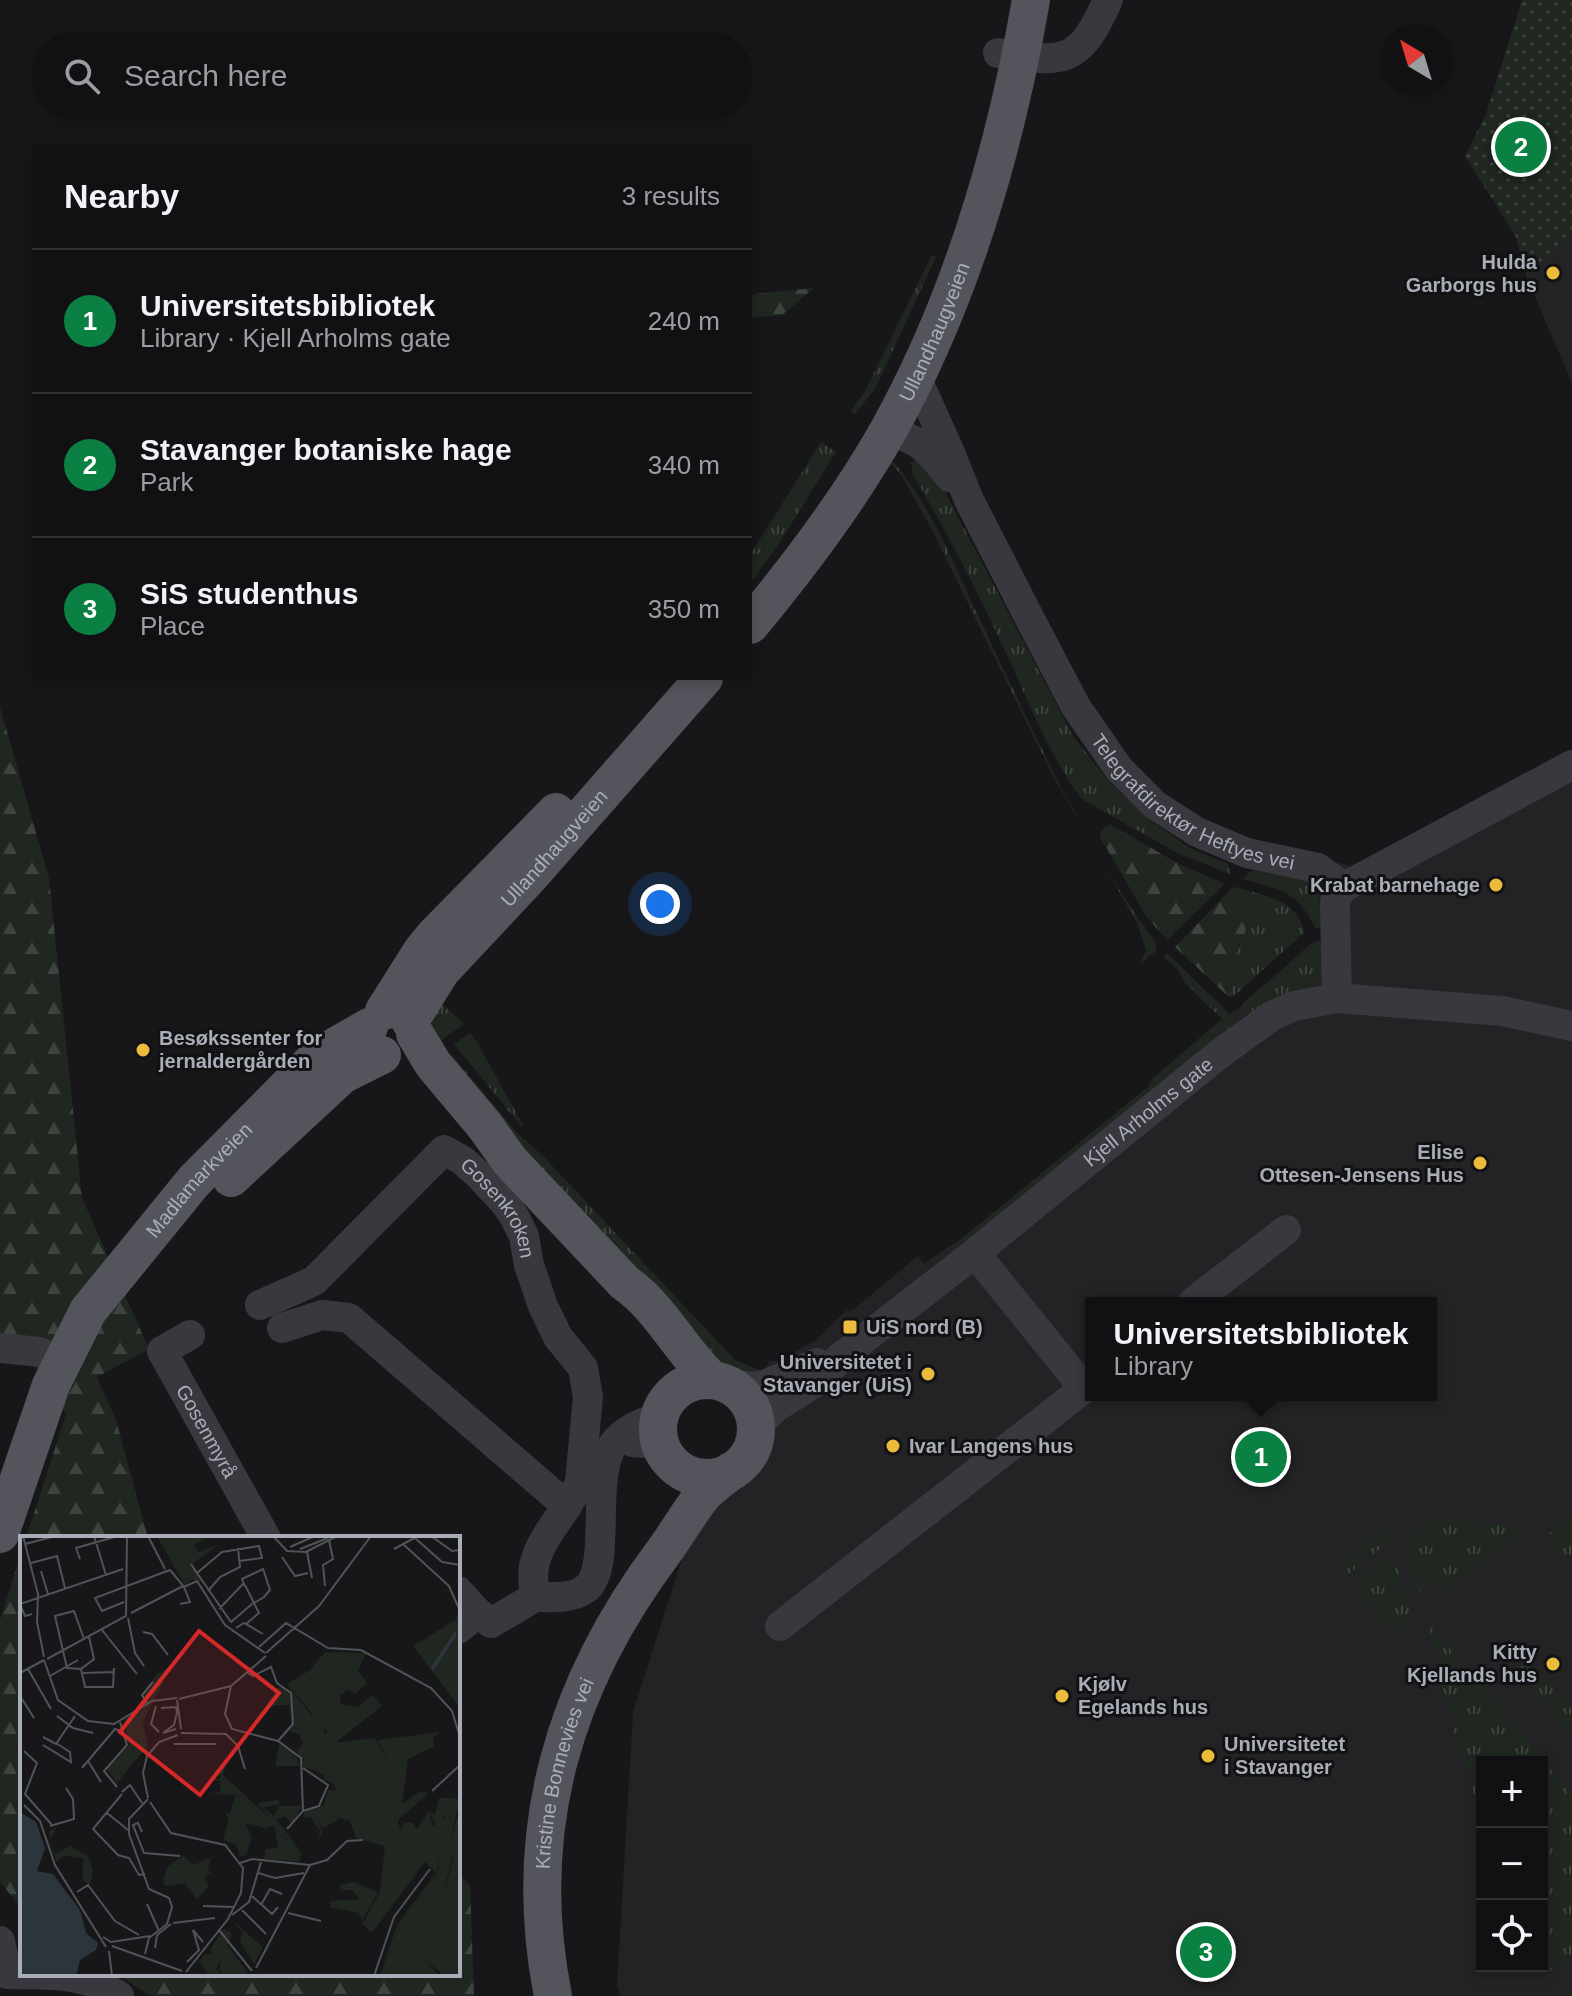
<!DOCTYPE html>
<html lang="en">
<head>
<meta charset="utf-8">
<style>
	:root { --surface:#111113; --page:#1a1a1c; --text:#f1f3f6; --muted:#9c9da0; --line:#303133; --accent:#0b8043 }
	body { margin:0; font-family:Helvetica,sans-serif; background:var(--page); color:var(--text) }
	.controls { position:absolute; right:24px; bottom:24px; display:grid; overflow:hidden; border-radius:0px; box-shadow:0 4px 12px #0003 }
	.controls button { width:72px; height:72px; display:grid; place-items:center; padding:0; border:0; border-bottom:2px solid var(--line); background:var(--surface); color:var(--text); font:40px sans-serif }
	.compass { position:absolute; left:1380px; top:24px; width:72px; height:72px; border-radius:50%; background:var(--surface); box-shadow:0 4px 12px #0003; rotate:322deg }
	.you { position:absolute; left:660px; top:904px; width:28px; height:28px; margin:-20px; border:6px solid #fff; border-radius:50%; background:#1a73e8; box-shadow:0 0 0 12px #1a73e833 }
	.badge { display:grid; place-items:center; width:52px; height:52px; border-radius:50%; background:var(--accent); color:#fff; font-size:26px; font-weight:700 }
	.pin { position:absolute; translate:-50% -50%; border:4px solid #fff; box-shadow:0 2px 8px #0006 }
	.popup { position:absolute; left:1085px; top:1297px; width:352px; height:104px; box-sizing:border-box; display:grid; place-content:center; border-radius:0px; background:var(--surface); filter:drop-shadow(0 2px 6px #0005); font-size:26px; white-space:nowrap; color:var(--muted) }
	.popup b { font-size:30px; color:var(--text) }
	.popup::after { content:''; position:absolute; left:50%; top:100%; margin-left:-16px; border:16px solid transparent; border-top-color:var(--surface) }
	.list { margin:0; padding:0; list-style:none }
	h2 { display:flex; justify-content:space-between; align-items:center; height:104px; margin:0; padding:0 32px; font-size:34px }
	h2 small { font-size:26px; font-weight:400; color:var(--muted) }
	.list li { display:grid; grid-template-columns:52px 1fr auto; gap:24px; align-items:center; box-sizing:border-box; height:144px; padding:0 32px; border-top:2px solid var(--line) }
	.list b { display:block; font-size:30px; white-space:nowrap }
	.list p { margin:0; font-size:26px; white-space:nowrap; color:var(--muted) }
	.list em { font-size:26px; font-style:normal; color:var(--muted) }
	.icon { flex:none; width:44px; height:44px; fill:none; stroke:currentColor; stroke-width:2; stroke-linecap:round; stroke-linejoin:round }
	.map { position:relative; flex:none; width:1572px; height:1996px; overflow:hidden }
	.search { position:absolute; background:var(--surface); box-shadow:0 4px 12px #0003; left:32px; top:32px; width:720px; height:88px; display:flex; align-items:center; gap:20px; box-sizing:border-box; padding:0 28px; border-radius:44px; color:var(--muted); font-size:30px }
	.panel { position:absolute; background:var(--surface); box-shadow:0 4px 12px #0003; left:32px; top:144px; width:720px; height:536px; border-radius:0px }
	.map>svg:first-child { display:block }
	.built { fill:#232326; fill-rule:evenodd }
	.grass { fill:url(#grass-tufts) }
	.forest { fill:url(#forest-firs) }
	.park { fill:url(#park-dots) }
	.lines { fill:none; stroke-linecap:round; stroke-linejoin:round }
	.minor { stroke:#38383e; stroke-width:30 }
	.major { stroke:#54555c; stroke-width:38 }
	.poi-dot { fill:#ebbc3c; stroke:#121214; stroke-width:3 }
	.labels { text-anchor:middle; dominant-baseline:central; stroke-width:6; stroke-linejoin:round; paint-order:stroke }
	.poi-label { font-size:20px; font-weight:bold; fill:#a9adb8; stroke:#121214; text-anchor:end }
	.street-label { font-size:20px; fill:#a9adb8; stroke:#121214 }
	.inset-river { fill:none; stroke:#2d353c; stroke-width:4 }
	.inset-road { fill:none; stroke:#515359; stroke-width:2 }
	.view { fill:#d62828; fill-opacity:0.15; stroke:#d62828; stroke-width:4 }
	.inset-edge { fill:none; stroke:#a9adb8; stroke-width:4 }
</style>
</head>
<body>
<div class="map">
<svg width="1572" height="1996" viewBox="0 0 1572 1996">
	<defs>
		<pattern id="grass-tufts" width="24" height="20" patternUnits="userSpaceOnUse" patternTransform="scale(2)"><rect width="24" height="20" fill="#1f2720"/><path d="M3 7l-1-3M5 7V3M7 7l1-3M15 17l-1-3M17 17v-4M19 17l1-3" fill="none" stroke="#3d443e"/></pattern>
		<pattern id="forest-firs" width="22" height="20" patternUnits="userSpaceOnUse" patternTransform="scale(2)"><rect width="22" height="20" fill="#1f2720"/><path d="M5 1l3.5 6h-7zM16 11l3.5 6h-7z" fill="#3d443e"/></pattern>
		<pattern id="park-dots" width="8" height="8" patternUnits="userSpaceOnUse" patternTransform="scale(2)"><rect width="8" height="8" fill="#1f2720"/><path d="M2 2h.1M6 6h.1" fill="none" stroke="#3d443e" stroke-width="1.8" stroke-linecap="round"/></pattern>
	</defs>
	<rect width="100%" height="100%" fill="#171719"/>
	<!-- built -->
	<path class="built" d="M1572,236V384L1527,278L1539,268L1536,264Z
		M1572,755V1996H621L617,1986L633,1712L695,1518L749,1473L765,1450L769,1434L763,1371L770,1361H777L815,1341L847,1310L850,1312L918,1256L924,1264L960,1240L1149,1086L1152,1079L1222,1019L1241,1007L1310,944L1321,941L1320,899L1314,887L1337,862L1352,867ZM1091,1303H1431V1395H1091ZM1482,1762H1542V1966H1482Z"/>
	<!-- grass -->
	<path class="grass" d="M932,255L936,257L875,389L855,414L851,411L865,391Z
		M821,442L836,452L780,542L750,584V555Z
		M885,453C929,499 954,565 981,622C1034,731 1083,846 1156,943V951L1140,964L1146,950L1137,923L1053,776L932,530L901,474L888,461Z
		M919,456L935,473L1073,736L1107,779L1150,820L1190,848L1228,864L1230,874L1177,853L1082,799C1049,756 1029,702 1006,653C978,592 947,532 913,475L911,463Z
		M1260,870L1309,881C1323,895 1320,911 1321,929L1315,928C1298,891 1279,889 1243,879L1251,871Z
		M1235,887C1263,895 1299,899 1304,933L1234,996L1229,997L1233,977L1228,972C1231,953 1246,940 1248,921L1232,888Z
		M1316,941H1321C1322,951 1324,963 1321,972C1315,994 1267,1008 1247,1016L1242,1011L1243,1003Z
		M1167,953L1238,1022L984,1228L924,1266L922,1263L924,1264L960,1240L1149,1086L1152,1079L1222,1019L1184,982L1178,969L1164,958Z
		M439,1001L464,1024L442,1040L445,1048L431,1027Z
		M470,1033L477,1042L524,1127L521,1126L454,1044Z
		M452,1055L517,1133L543,1156L735,1360L763,1371L758,1377L718,1368L444,1063Z
		M1436,1517L1525,1528L1443,1594L1430,1580L1420,1589L1423,1607L1420,1609L1403,1543Z
		M1570,1517L1572,1518V1556L1570,1558L1567,1555L1563,1558L1546,1536Z
		M1387,1526L1390,1541L1346,1576L1337,1565Z
		M1393,1551L1412,1619L1392,1635L1351,1584Z
		M1432,1626L1477,1683L1482,1681L1572,1796V1954L1549,1972L1542,1953V1762H1482V1819L1455,1736L1431,1639L1430,1628Z
		M1511,1636L1572,1710L1570,1733L1565,1731L1500,1649Z"/>
	<!-- forest -->
	<path class="forest" d="M814,288L782,315L750,318V297L755,294Z
		M0,707L49,878L82,1198L149,1349L97,1377L116,1420L148,1538H26L66,1414L28,1356L0,1345Z
		M1110,824L1177,863L1225,884L1167,940L1146,916L1100,837L1101,831Z
		M1232,888L1248,921C1246,939 1231,953 1228,971L1233,976L1229,997L1175,947Z
		M22,1551V1909L0,1882V1620Z
		M458,1873L470,1885L474,1996H151L116,1974H458Z"/>
	<!-- park -->
	<path class="park" d="M1522,0H1572V236L1537,264L1539,268L1527,278L1516,237L1465,156L1486,114Z"/>
	<g class="lines">
		<!-- minor -->
		<g class="minor">
			<path d="M998,53C1064,63 1079,65 1108,0"/>
			<path id="s1" d="M916,377L951,455L969,500L1030,619L1076,707L1119,769L1155,805L1197,832L1247,853L1318,868L1344,887L1572,765"/>
			<path d="M887,432C921,438 929,451 950,477"/>
			<path d="M1337,998L1335,905L1336,896L1344,887"/>
			<path d="M975,1253L1084,1388"/>
			<path d="M1192,1303L1286,1230"/>
			<path id="s2" d="M260,1305L314,1281L444,1150L462,1160L479,1175L505,1203L514,1216L524,1236L529,1265L543,1306L558,1337L583,1368L588,1397L580,1482C568,1512 541,1534 534,1566C532,1576 534,1587 535,1597C551,1597 570,1599 584,1590C615,1571 587,1473 616,1441C628,1428 642,1423 659,1417"/>
			<path d="M282,1328L322,1315L349,1318L567,1506"/>
			<path id="s3" d="M190,1335L162,1351L266,1538"/>
			<path d="M0,1348L40,1352L63,1363"/>
			<path d="M728,1384L754,1387L764,1385L817,1363"/>
			<path id="s4" d="M756,1427L776,1407L819,1380L842,1356L975,1253L1218,1055L1272,1016L1294,1006L1337,998L1502,1011L1572,1026"/>
			<path d="M622,1436L632,1442L660,1444"/>
			<path d="M458,1591L478,1613"/>
			<path d="M780,1626L1091,1383"/>
			<path d="M458,1629L478,1613L491,1623L535,1597"/>
			<path d="M0,1941L7,1974C49,1975 82,1971 119,1996"/>
		</g>
		<!-- major -->
		<g class="major">
			<path id="s5" d="M750,625C800,565 849,500 888,431C962,298 1005,150 1031,0"/>
			<path d="M384,1011L422,951L435,935L556,812"/>
			<path id="s6" d="M410,1021L441,971L530,876L704,678"/>
			<path d="M415,1034L433,1064L485,1126L510,1161L625,1283C661,1308 680,1350 712,1380"/>
			<path d="M231,1178L342,1075L382,1055"/>
			<circle cx="707" cy="1429" r="49"/>
			<path id="s7" d="M0,1534L51,1385L88,1311L194,1181L317,1057L369,1027"/>
			<path id="s8" d="M553,1996C520,1830 564,1684 665,1550C678,1532 689,1512 703,1495C711,1486 722,1479 731,1471"/>
		</g>
	</g>
	<!-- markers -->
	<g class="poi-dot">
		<circle cx="1553" cy="273" r="8"/>
		<circle cx="1496" cy="885" r="8"/>
		<circle cx="143" cy="1050" r="8"/>
		<circle cx="1480" cy="1163" r="8"/>
		<rect x="842" y="1319" width="16" height="16" rx="4"/>
		<circle cx="928" cy="1374" r="8"/>
		<circle cx="893" cy="1446" r="8"/>
		<circle cx="1553" cy="1664" r="8"/>
		<circle cx="1062" cy="1696" r="8"/>
		<circle cx="1208" cy="1756" r="8"/>
	</g>
	<g class="labels">
		<!-- poi labels -->
		<g class="poi-label">
			<text x="1537" y="262">Hulda<tspan x="1537" dy="23">Garborgs hus</tspan></text>
			<text x="1480" y="885">Krabat barnehage</text>
			<text x="159" y="1038" text-anchor="start">Besøkssenter for<tspan x="159" dy="23">jernaldergården</tspan></text>
			<text x="1464" y="1152">Elise<tspan x="1464" dy="23">Ottesen-Jensens Hus</tspan></text>
			<text x="866" y="1327" text-anchor="start">UiS nord (B)</text>
			<text x="912" y="1362">Universitetet i<tspan x="912" dy="23">Stavanger (UiS)</tspan></text>
			<text x="909" y="1446" text-anchor="start">Ivar Langens hus</text>
			<text x="1537" y="1652">Kitty<tspan x="1537" dy="23">Kjellands hus</tspan></text>
			<text x="1078" y="1684" text-anchor="start">Kjølv<tspan x="1078" dy="23">Egelands hus</tspan></text>
			<text x="1224" y="1744" text-anchor="start">Universitetet<tspan x="1224" dy="23">i Stavanger</tspan></text>
		</g>
		<!-- street labels -->
		<g class="street-label">
			<text stroke="none"><textPath href="#s5" startOffset="348">Ullandhaugveien</textPath></text>
			<text stroke="none"><textPath href="#s1" startOffset="524">Telegrafdirektør Heftyes vei</textPath></text>
			<text stroke="none"><textPath href="#s6" startOffset="226">Ullandhaugveien</textPath></text>
			<text stroke="none"><textPath href="#s4" startOffset="504">Kjell Arholms gate</textPath></text>
			<text stroke="none"><textPath href="#s7" startOffset="412">Madlamarkveien</textPath></text>
			<text stroke="none"><textPath href="#s2" startOffset="326">Gosenkroken</textPath></text>
			<text stroke="none"><textPath href="#s3" startOffset="124">Gosenmyrå</textPath></text>
			<text stroke="none"><textPath href="#s8" startOffset="226">Kristine Bonnevies vei</textPath></text>
		</g>
	</g>
	<!-- overview -->
	<g transform="translate(20 1536)">
		<rect width="440" height="440" fill="#171719"/>
		<path d="M259,208L274,216L280,230H255ZM206,230L203,239L251,283L237,267L259,264V269L243,271L254,280L259,270H282L272,287L265,280L257,284L281,316L280,326L278,315L262,298L260,311L258,312L255,291L223,287L222,259L189,258L201,256L200,244L190,245V238L191,244L200,242L197,234ZM433,262L440,263L430,305L440,273V313L433,317L409,423L424,440L408,426L404,440L419,326L417,301H406L407,293L416,289L409,275L423,283L432,276ZM334,346L358,356L342,385L339,377L310,371L311,365L339,363L332,354H323L322,359L320,349ZM211,383L243,411L234,428L220,406L222,396ZM205,406L228,437L227,440H204L199,433Z" fill="#1f2720"/>
		<path d="M435,79L440,82V172L393,110L437,83ZM305,116L346,117L338,135L347,147L336,158L328,154L320,159L321,168L338,171L353,159L362,170L315,207L355,202L368,225L358,204L420,196L413,202L414,210L388,223L382,268L400,255L409,257L378,284L380,295L383,287L392,286L397,293L409,275L412,289H419L407,293L406,301H417L420,311L417,338L391,440H360L377,389L416,337L405,326L352,397L342,388L360,356L365,310L336,302L330,285L321,282L303,292L298,288L303,297L298,302L300,295L290,281H283L284,276L322,263L309,240L303,244L304,238L287,232L307,195L267,148L290,134ZM151,130L123,186L128,209L97,247L86,232L109,210L104,184L126,169L123,158L137,138ZM222,259L249,285L247,293L224,286L232,301L226,319L220,320L216,309L203,304L209,282L205,278L210,277L215,260ZM419,262H433L432,276L428,283L423,278L424,285L414,281ZM37,290L31,303L35,318L50,310L68,320L73,334L70,349L63,344V322L44,320L36,326L29,296ZM260,296L278,315L279,326L244,323L246,313L259,312ZM435,313H440V440H423L409,423ZM163,319L174,329L191,321L188,335L192,336L184,341L189,350L177,363L165,348L145,350L143,346L147,331ZM204,393L212,398L206,412L219,428L202,420L196,433L204,440H189L179,425L185,418L192,419L191,412Z" fill="#1f2720"/>
		<path d="M137,0H190L174,9L179,16L198,9L172,28L182,46L172,43L165,50ZM258,151L271,154L291,179L298,177L306,201L294,217L296,223L303,230L310,224L317,237L344,246L363,293L336,302L330,285L302,277L308,254L319,255L318,249L304,244L306,234L284,231L277,214L283,208L279,198L265,194L271,189L270,169L246,170ZM419,341L429,357L406,425L419,440H361L387,374Z" fill="#1f2720"/>
		<path d="M270,155L291,179L298,177L305,194L291,192L284,198L274,193Z" fill="#1f2720"/>
		<path d="M0,276L16,286L25,312L17,335L33,338L60,374L66,397L78,407L76,414L60,424L56,440H0Z" fill="#2d353c"/>
		<path class="inset-river" d="M412,133L436,97"/>
		<path class="inset-road" d="M3,0L18,58L17,86L24,121M74,0L86,39M128,0L145,33M253,0L267,15L286,16L317,0M411,0L432,15L440,14M395,2L422,26L440,29M5,8L36,0M383,8L429,50L440,75M270,11L295,0M280,13L308,2M374,13L398,0M287,16L292,42M262,21L275,40L288,37M60,23L56,12L98,0M11,27L37,20L45,52M171,28L177,37L202,16L239,10L242,22L219,25M21,35L28,58M177,37L211,86L232,68L236,66L244,61L250,54L243,33L222,43L224,48L227,53L239,77L226,88M305,50L303,29L313,23L309,4M188,55L200,41L220,31L218,12M104,66L82,75L75,62L150,34L164,51L177,45L205,89L245,117M160,68L170,66L164,51M199,73L224,47M111,77L163,50M12,78L5,80L0,68L103,33M108,82L115,117L124,130M216,92L224,87L243,98M82,94L117,138M123,96L132,98L148,119M64,103L54,75L35,80L47,132L61,133L74,123L69,101M239,111L266,87L308,112L341,114L411,152L432,175L440,201M246,117L299,70L351,0M27,123L106,80L107,0M24,124L38,164L68,185L94,188L132,165L157,162M8,133L31,173M61,133L65,151H93L94,132M0,137L24,124M63,137L94,136M228,137L233,140L251,131L257,147L271,157L273,188L258,205M30,140L58,124M211,150L205,178L212,193L258,205L281,222L283,275L267,293M0,160L14,182M159,163L211,150L246,120M157,164L161,193M127,167L122,159L133,146L129,150M136,170L131,188L139,196M141,172L156,171L157,176L154,189L143,197L156,193M37,180L53,192L73,197M161,197L206,198L218,210L225,233M23,201L36,208L55,180M154,208H196M23,209L51,226L50,216L36,207M4,215L17,227L5,258L32,289M68,225L81,246M62,232L95,193L101,195M97,251L84,235L107,209L100,186M412,255L440,229M102,256L110,249L122,267M102,258L73,293L98,319L109,322L119,339L125,338M128,262L123,237L127,220L139,206L158,199M130,266L151,297L205,309L223,332L221,357L208,383L166,436M4,269L20,285L35,329L86,411M283,275L299,270L308,249L283,232M87,277L108,294M30,290L54,283L53,263L46,252M122,296L118,287L113,289L124,317L160,320M220,327L232,323L290,329L307,324L327,305L343,304M238,337L255,342L284,337M57,356L68,349L95,385L119,399M232,360L252,378L258,371M127,368L139,395M241,369L250,353L262,358M183,370L213,371M222,374L246,398M268,377L301,385M212,379L229,366L241,326M153,387L195,382M199,394L232,435M83,401L91,406L130,400M92,410L162,435M135,412L137,399L151,388M89,415L92,440M125,418L129,402L147,388L152,371L149,362L129,353L109,298V283L128,263M167,426L179,414L173,394L183,406M236,432L290,329M354,440L374,381L410,333"/>
		<path class="view" d="M179,95L259,157L180,259L100,196Z"/>
		<rect width="440" height="440" class="inset-edge"/>
	</g>
</svg>
<div class="controls">
<button>+</button>
<button>−</button>
<button><svg class="icon" aria-label="locate" viewBox="0 0 24 24"><circle cx="12" cy="12" r="6"/><path d="M12 2v4M12 18v4M2 12h4M18 12h4"/></svg></button>
</div>
<svg class="compass" viewBox="-18 -18 36 36"><path d="M0-13l5 13h-10z" fill="#e53935"/><path d="M0 13l5-13h-10z" fill="#9c9da0"/></svg>
<div class="you"></div>
<div class="pin badge" style="left:1261px;top:1457px">1</div>
<div class="popup"><b>Universitetsbibliotek</b>Library</div>
<div class="pin badge" style="left:1521px;top:147px">2</div>
<div class="pin badge" style="left:1206px;top:1952px">3</div>
<div class="search"><svg class="icon" aria-label="search" viewBox="0 0 24 24"><circle cx="10" cy="10" r="6"/><path d="M15 15l6 6"/></svg>Search here</div>
<section class="panel">
<h2>Nearby<small>3 results</small></h2>
<ul class="list">
<li><span class="badge">1</span><div><b>Universitetsbibliotek</b><p>Library · Kjell Arholms gate</p></div><em>240 m</em></li>
<li><span class="badge">2</span><div><b>Stavanger botaniske hage</b><p>Park</p></div><em>340 m</em></li>
<li><span class="badge">3</span><div><b>SiS studenthus</b><p>Place</p></div><em>350 m</em></li>
</ul>
</section>
</div>
</body>
</html>
